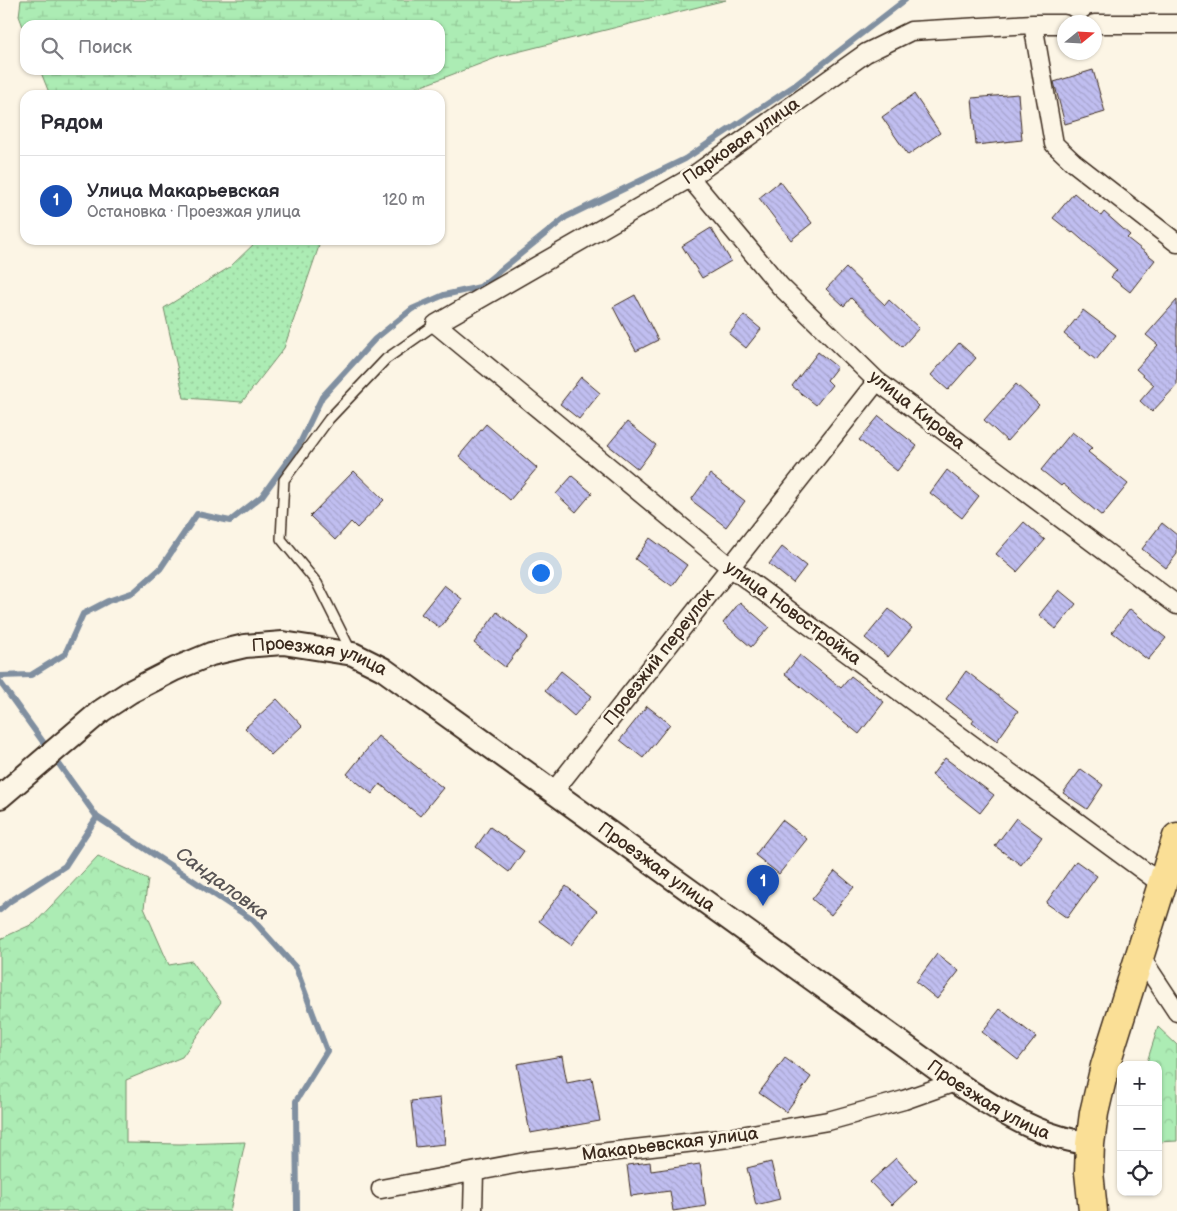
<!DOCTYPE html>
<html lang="ru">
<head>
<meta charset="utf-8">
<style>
	:root { --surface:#fff; --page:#f2f2f3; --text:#2b2b33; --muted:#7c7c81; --line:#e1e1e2; --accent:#7c3aed }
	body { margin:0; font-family:"Balsamiq Sans",sans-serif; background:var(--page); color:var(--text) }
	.controls { position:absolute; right:15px; bottom:15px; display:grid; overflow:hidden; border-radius:10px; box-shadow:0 1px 4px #0004 }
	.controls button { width:45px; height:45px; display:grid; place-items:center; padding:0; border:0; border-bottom:1px solid var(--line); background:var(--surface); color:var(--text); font:25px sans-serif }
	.compass { position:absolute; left:1057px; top:15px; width:45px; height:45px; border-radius:50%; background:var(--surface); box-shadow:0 1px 4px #0004; rotate:72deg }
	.you { position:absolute; left:540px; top:572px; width:18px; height:18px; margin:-12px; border:4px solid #fff; border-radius:50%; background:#1a73e8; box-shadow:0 0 0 8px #1a73e833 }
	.badge { display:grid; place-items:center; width:32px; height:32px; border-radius:50%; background:var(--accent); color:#fff; font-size:16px; font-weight:700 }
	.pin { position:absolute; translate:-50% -41px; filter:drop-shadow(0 1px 2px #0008) }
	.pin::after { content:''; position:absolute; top:26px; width:18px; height:15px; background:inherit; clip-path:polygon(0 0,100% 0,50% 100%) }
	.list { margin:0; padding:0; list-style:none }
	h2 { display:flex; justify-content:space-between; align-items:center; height:65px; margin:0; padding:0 20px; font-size:21px }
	h2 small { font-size:16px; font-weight:400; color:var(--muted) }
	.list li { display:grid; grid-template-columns:32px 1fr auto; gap:15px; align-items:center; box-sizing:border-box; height:90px; padding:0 20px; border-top:1px solid var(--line) }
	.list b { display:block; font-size:19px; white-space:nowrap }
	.list p { margin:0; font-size:16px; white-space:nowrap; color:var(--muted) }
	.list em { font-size:16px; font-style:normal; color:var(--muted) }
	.icon { flex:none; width:28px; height:28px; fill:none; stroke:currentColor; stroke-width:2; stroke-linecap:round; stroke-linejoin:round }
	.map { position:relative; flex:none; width:1177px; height:1211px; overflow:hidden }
	.search { position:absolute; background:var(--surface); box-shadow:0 1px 4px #0004; left:20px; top:20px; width:425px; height:55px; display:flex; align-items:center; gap:12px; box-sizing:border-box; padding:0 18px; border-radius:15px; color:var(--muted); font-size:19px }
	.panel { position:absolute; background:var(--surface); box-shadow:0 1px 4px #0004; left:20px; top:90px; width:425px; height:155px; border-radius:15px }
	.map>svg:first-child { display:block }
	.grass { fill:url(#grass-dots); stroke:#748b69 }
	.forest { fill:url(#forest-crowns); stroke:#748b69 }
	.wetland { fill:url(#wetland-marsh); stroke:#748b69 }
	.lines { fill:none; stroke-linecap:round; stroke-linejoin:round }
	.stream { stroke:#808fa0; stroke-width:6 }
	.building { fill:url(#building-back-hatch); stroke:#3b2a1e }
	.service-casing { stroke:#3b2a1e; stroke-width:12 }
	.minor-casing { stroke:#3b2a1e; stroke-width:21 }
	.tertiary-casing { stroke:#3b2a1e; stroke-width:26 }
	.primary-casing { stroke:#3b2a1e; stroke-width:31 }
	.service { stroke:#fcf5e5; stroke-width:9 }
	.minor { stroke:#fcf5e5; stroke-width:18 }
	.tertiary { stroke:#fcf5e5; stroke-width:22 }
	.primary { stroke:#fadf96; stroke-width:28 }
	.labels { text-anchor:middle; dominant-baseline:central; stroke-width:5; stroke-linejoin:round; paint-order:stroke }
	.street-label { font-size:18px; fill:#3b2a1e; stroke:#fcf5e5 }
	.water-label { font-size:19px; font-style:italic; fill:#585454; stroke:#fcf5e5 }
</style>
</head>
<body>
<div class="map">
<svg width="1177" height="1211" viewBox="0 0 1177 1211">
	<defs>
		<pattern id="grass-dots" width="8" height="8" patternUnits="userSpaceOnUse" patternTransform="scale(1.25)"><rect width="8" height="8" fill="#acecb4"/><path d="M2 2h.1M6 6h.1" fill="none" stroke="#95cb9a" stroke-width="1.8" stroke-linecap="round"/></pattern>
		<pattern id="forest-crowns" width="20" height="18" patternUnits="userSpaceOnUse" patternTransform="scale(1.25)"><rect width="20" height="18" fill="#acecb4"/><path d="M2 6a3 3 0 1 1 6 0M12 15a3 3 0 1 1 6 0" fill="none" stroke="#95cb9a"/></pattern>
		<pattern id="wetland-marsh" width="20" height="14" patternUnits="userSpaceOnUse" patternTransform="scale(1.25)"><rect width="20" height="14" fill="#acecb4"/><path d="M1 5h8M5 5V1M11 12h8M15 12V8" fill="none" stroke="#95cb9a"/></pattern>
		<pattern id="building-back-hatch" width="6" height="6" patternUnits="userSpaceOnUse" patternTransform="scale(1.25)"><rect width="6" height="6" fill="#c0bef0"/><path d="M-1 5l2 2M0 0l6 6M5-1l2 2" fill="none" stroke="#a6a3cd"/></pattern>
	</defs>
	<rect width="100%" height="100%" fill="#fcf5e5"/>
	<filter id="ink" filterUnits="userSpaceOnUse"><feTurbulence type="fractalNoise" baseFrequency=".02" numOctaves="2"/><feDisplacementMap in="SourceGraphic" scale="10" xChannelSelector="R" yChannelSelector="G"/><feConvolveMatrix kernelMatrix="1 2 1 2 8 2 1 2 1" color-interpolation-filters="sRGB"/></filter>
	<g filter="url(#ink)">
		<!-- grass -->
		<path class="grass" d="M258,240H315L319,246L284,348L242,402L184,398L164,308L230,267Z"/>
		<!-- forest -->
		<path class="forest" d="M98,856L148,879L144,908L169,965L192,961L221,1002L182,1057L126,1080V1143L180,1144L245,1142L230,1211H0V939L35,923Z
			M1158,1027L1177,1045V1141L1158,1142V1065H1146Z"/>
		<!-- wetland -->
		<path class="wetland" d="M21,0H726L501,56L398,95H50L40,70H440V25H25V32L19,16Z"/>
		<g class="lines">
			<!-- stream -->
			<path class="stream" d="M0,676L31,675L65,654L83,614L108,601L134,592L160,569L197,514L230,521L262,496L299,445L322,397L375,339L412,309L444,295L480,287L566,217L685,159L794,86L905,0
				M0,682L97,817L253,920L296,968L327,1051L296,1101L297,1211
				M0,910L9,902L65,866L97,817"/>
		</g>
		<!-- building -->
		<path class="building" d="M1093,70L1105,112L1065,124L1054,82Z
			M914,94L940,133L908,155L882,117Z
			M1018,94L1022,140L976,145L972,98Z
			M780,181L812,223L791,240L759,198Z
			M1074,193L1101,216L1104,212L1130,235L1127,238L1155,260L1130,292L1111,277L1117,270L1073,232L1072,233L1053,218Z
			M711,228L731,261L702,278L682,246Z
			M846,268L885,305L889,300L919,328L902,347L851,298L844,306L826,289Z
			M635,295L658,340L636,351L613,307Z
			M1177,300V385L1152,412L1140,401L1154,385L1136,369L1158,345L1146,335Z
			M1083,310L1116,335L1096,360L1064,334Z
			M744,315L761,329L746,348L729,334Z
			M959,343L976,358L948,390L931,375Z
			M818,352L837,367L827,380L832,385L816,405L792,386Z
			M581,377L600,393L579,419L560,404Z
			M1016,384L1039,405L1007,441L984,420Z
			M879,416L917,446L897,471L859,440Z
			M627,422L656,445L638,469L608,445Z
			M486,424L537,468L510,500L459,456Z
			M1072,432L1092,448L1088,452L1128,484L1102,516L1063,484L1061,486L1041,470Z
			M947,470L979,496L962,518L930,493Z
			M354,471L384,500L357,528L351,522L335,540L310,516Z
			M710,474L745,501L726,527L691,500Z
			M572,476L592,493L576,512L556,494Z
			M1024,522L1045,540L1017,572L996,554Z
			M1162,523L1177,535V554L1166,568L1142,549Z
			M650,538L687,565L672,586L635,559Z
			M782,547L806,566L793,583L769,564Z
			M444,585L462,599L440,628L421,614Z
			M1059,590L1076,604L1056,629L1039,615Z
			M740,602L769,627L751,647L723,623Z
			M889,609L912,628L888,657L865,638Z
			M1130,609L1166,638L1148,660L1112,632Z
			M497,612L528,637L505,667L474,643Z
			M800,655L841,688L851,676L884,702L859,734L785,674Z
			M561,671L592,696L574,716L545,691Z
			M966,671L1018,711L997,741L972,723L974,720L946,699Z
			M277,699L302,726L271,755L245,728Z
			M647,706L670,724L643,758L620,740Z
			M378,736L443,788L420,816L380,784L372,794L347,774Z
			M945,758L994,795L980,813L932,775Z
			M1081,769L1103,785L1087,809L1063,793Z
			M1016,818L1042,837L1021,865L995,846Z
			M782,820L807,839L779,874L755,855Z
			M490,827L524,851L509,872L476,847Z
			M1076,861L1097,876L1067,918L1046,903Z
			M835,871L854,887L831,915L812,899Z
			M566,886L597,911L571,945L539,921Z
			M937,954L959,971L937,999L916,982Z
			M1000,1009L1036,1037L1018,1060L982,1032Z
			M562,1056L567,1083L592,1078L600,1121L530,1133L517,1064Z
			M785,1058L811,1077L786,1112L759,1093Z
			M440,1098L445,1144L416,1147L411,1101Z
			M896,1158L917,1181L892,1205L870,1182Z
			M650,1162L651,1171L700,1164L706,1206L673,1211L670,1191L631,1196L627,1165Z
			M771,1162L780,1199L756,1205L747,1168Z"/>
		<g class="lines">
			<!-- service casing -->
			<g class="service-casing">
				<path id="service" d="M351,651L317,583L281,539L284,480L329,419L386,359L436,324"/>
			</g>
			<!-- minor casing -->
			<g class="minor-casing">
				<path id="minor" d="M1033,24L1054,144L1073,162L1177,243
					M1064,24H1033L911,31L866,53L690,178L436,324L730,567L1163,885
					M1094,24H1177
					M690,178L780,286L877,381L1177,605
					M553,792L877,381
					M1140,956L1177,1012
					M381,1189L531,1161L729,1138L828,1121L904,1100L955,1082
					M473,1211L474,1172"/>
			</g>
			<!-- tertiary casing -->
			<g class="tertiary-casing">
				<g id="tertiary">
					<path id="s1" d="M0,797L101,711L130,692L175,669L211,654L245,646L283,643L353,654L383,669L955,1082C988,1103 1021,1126 1059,1137C1069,1140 1080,1142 1090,1144"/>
				</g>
			</g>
			<!-- primary casing -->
			<g class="primary-casing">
				<path id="primary" d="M1093,1211L1089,1172L1090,1144L1094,1113L1105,1066L1177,837"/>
			</g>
			<!-- service -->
			<use href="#service" class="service"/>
			<!-- minor -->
			<use href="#minor" class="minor"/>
			<!-- tertiary -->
			<use href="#tertiary" class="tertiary"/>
			<!-- primary -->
			<use href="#primary" class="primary"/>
		</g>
	</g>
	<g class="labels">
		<!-- street labels -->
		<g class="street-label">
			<text transform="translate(741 141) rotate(-35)">Парковая улица</text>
			<text transform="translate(917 410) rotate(38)">улица Кирова</text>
			<text transform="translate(793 613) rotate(36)">улица Новостройка</text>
			<text transform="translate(659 657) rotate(-52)">Проезжий переулок</text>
			<text stroke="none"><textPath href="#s1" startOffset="368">Проезжая улица</textPath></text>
			<text stroke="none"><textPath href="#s1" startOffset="772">Проезжая улица</textPath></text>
			<text stroke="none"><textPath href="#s1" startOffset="1178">Проезжая улица</textPath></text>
			<text transform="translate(670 1144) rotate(-7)">Макарьевская улица</text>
		</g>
		<!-- water labels -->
		<g class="water-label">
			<text transform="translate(222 884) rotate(36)">Сандаловка</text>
		</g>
	</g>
</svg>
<div class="controls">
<button>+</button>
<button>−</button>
<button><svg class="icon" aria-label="locate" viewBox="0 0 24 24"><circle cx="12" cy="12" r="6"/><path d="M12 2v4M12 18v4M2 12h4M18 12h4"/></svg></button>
</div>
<svg class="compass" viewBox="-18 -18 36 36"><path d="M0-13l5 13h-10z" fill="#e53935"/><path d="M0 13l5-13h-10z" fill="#7c7c81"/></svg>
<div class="you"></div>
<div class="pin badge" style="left:763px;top:906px;background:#1a4fb4">1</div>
<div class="search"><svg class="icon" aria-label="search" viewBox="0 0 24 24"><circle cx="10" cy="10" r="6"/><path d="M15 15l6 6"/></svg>Поиск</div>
<section class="panel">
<h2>Рядом<small></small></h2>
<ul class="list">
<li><span class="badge" style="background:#1a4fb4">1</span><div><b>Улица Макарьевская</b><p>Остановка · Проезжая улица</p></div><em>120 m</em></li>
</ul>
</section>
</div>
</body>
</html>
